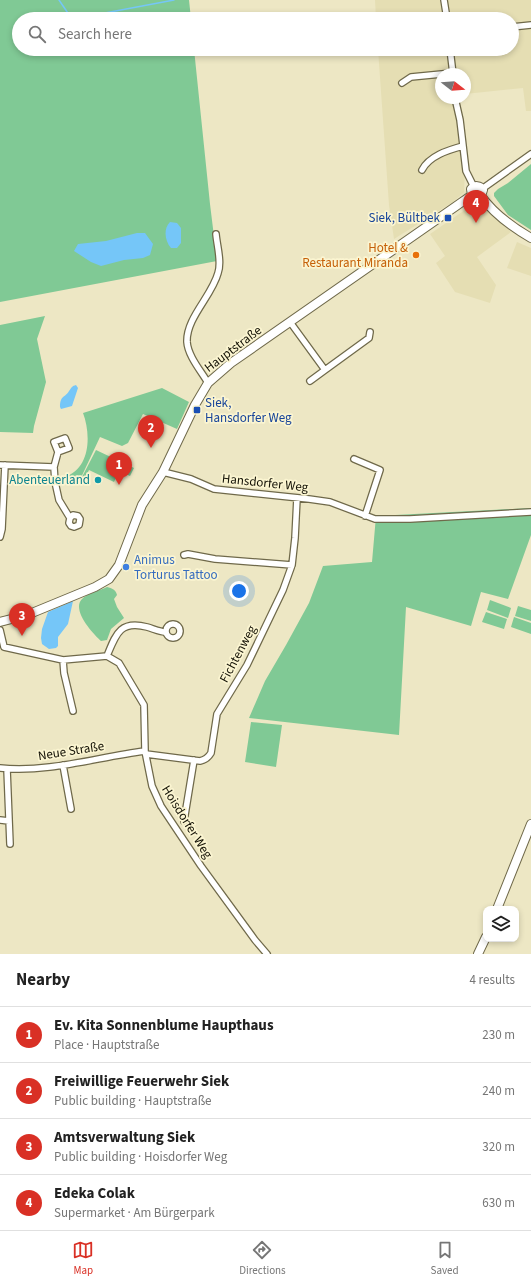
<!DOCTYPE html>
<html lang="en">
<head>
<meta charset="utf-8">
<style>
	:root { --surface:#fff; --page:#f6f6f6; --text:#222; --muted:#767676; --line:#e0e0e0; --accent:#d93025 }
	body { margin:0; font-family:"Source Sans 3",sans-serif; background:var(--page); color:var(--text) }
	.controls { position:absolute; right:12px; bottom:12px; display:grid; overflow:hidden; border-radius:8px; box-shadow:0 2px 6px #0003 }
	.controls button { width:36px; height:36px; display:grid; place-items:center; padding:0; border:0; border-bottom:1px solid var(--line); background:var(--surface); color:var(--text); font:20px sans-serif }
	.compass { position:absolute; left:435px; top:68px; width:36px; height:36px; border-radius:50%; background:var(--surface); box-shadow:0 2px 6px #0003; rotate:107deg }
	.you { position:absolute; left:239px; top:591px; width:14px; height:14px; margin:-10px; border:3px solid #fff; border-radius:50%; background:#1a73e8; box-shadow:0 0 0 6px #1a73e833 }
	.badge { display:grid; place-items:center; width:26px; height:26px; border-radius:50%; background:var(--accent); color:#fff; font-size:13px; font-weight:700 }
	.pin { position:absolute; translate:-50% -33px; filter:drop-shadow(0 1px 2px #0008) }
	.pin::after { content:''; position:absolute; top:21px; width:14px; height:12px; background:inherit; clip-path:polygon(0 0,100% 0,50% 100%) }
	.list { margin:0; padding:0; list-style:none }
	h2 { display:flex; justify-content:space-between; align-items:center; height:52px; margin:0; padding:0 16px; font-size:17px }
	h2 small { font-size:13px; font-weight:400; color:var(--muted) }
	.list li { display:grid; grid-template-columns:26px 1fr auto; gap:12px; align-items:center; box-sizing:border-box; height:56px; padding:0 16px; border-top:1px solid var(--line) }
	.list b { display:block; font-size:15px; white-space:nowrap }
	.list p { margin:0; font-size:13px; white-space:nowrap; color:var(--muted) }
	.list em { font-size:13px; font-style:normal; color:var(--muted) }
	.icon { flex:none; width:22px; height:22px; fill:none; stroke:currentColor; stroke-width:2; stroke-linecap:round; stroke-linejoin:round }
	.map { position:relative; flex:none; width:531px; height:954px; overflow:hidden }
	.search { position:absolute; background:var(--surface); box-shadow:0 2px 6px #0003; left:12px; right:12px; top:12px; height:44px; display:flex; align-items:center; gap:10px; box-sizing:border-box; padding:0 14px; border-radius:22px; color:var(--muted); font-size:15px }
	.sheet { height:276px; background:var(--surface) }
	nav { display:flex; justify-content:space-around; align-items:center; box-sizing:border-box; height:56px; border-top:1px solid var(--line); background:var(--surface); font-size:11px; color:var(--muted) }
	nav a { display:grid; justify-items:center; gap:2px }
	nav .on { color:var(--accent) }
	.map>svg:first-child { display:block }
	.built { fill:#e5deb3 }
	.green { fill:#80c995 }
	.water { fill:#75c6f8 }
	.lines { fill:none; stroke-linecap:round; stroke-linejoin:round }
	.stream { stroke:#75c6f8; stroke-width:1.5 }
	.street-casing { stroke:#6f694a; stroke-width:8 }
	.secondary-casing { stroke:#6f694a; stroke-width:10 }
	.street { stroke:#fff; stroke-width:5.5 }
	.secondary { stroke:#fff; stroke-width:8 }
	.transit-dot { fill:#1a4fb4; stroke:#fbf5d1; stroke-width:1.5 }
	.food-dot { fill:#e8710a; stroke:#fbf5d1; stroke-width:1.5 }
	.culture-dot { fill:#0f9aa8; stroke:#fbf5d1; stroke-width:1.5 }
	.shop-dot { fill:#3f7fe0; stroke:#fbf5d1; stroke-width:1.5 }
	.labels { text-anchor:middle; dominant-baseline:central; stroke-width:3.5; stroke-linejoin:round; paint-order:stroke }
	.transit-label { font-size:13px; fill:#164399; stroke:#fbf5d1; text-anchor:end }
	.food-label { font-size:13px; fill:#c56008; stroke:#fbf5d1; text-anchor:end }
	.street-label { font-size:13px; fill:#131105; stroke:#fbf5d1 }
	.culture-label { font-size:13px; fill:#0d838f; stroke:#fbf5d1; text-anchor:end }
	.shop-label { font-size:13px; fill:#366cbe; stroke:#fbf5d1; text-anchor:start }
</style>
</head>
<body>
<div class="map">
<svg width="531" height="954" viewBox="0 0 531 954">
	<rect width="100%" height="100%" fill="#ede7c4"/>
	<!-- built -->
	<path class="built" d="M375,0H531V111H526L523,88L465,94V74H441V98H455L465,170L464,192L453,202L394,239L389,205L378,49H512V19H376Z
		M478,201L511,232L477,257L496,285L490,303L455,292L436,263L445,256L430,234Z
		M517,242L531,248V276L507,268Z"/>
	<!-- green -->
	<path class="green" d="M0,0H189L191,19H19V49H194L210,204L217,261L0,302Z
		M531,164V230L508,215L494,196V193L498,189L508,183Z
		M45,316L37,339L46,382L34,426L33,433L0,432V325Z
		M162,388L189,402L177,429L143,414L128,443L122,446L100,437L78,484L64,477C91,469 91,434 83,413Z
		M96,450L134,468L130,476L119,471L114,482L89,470L85,478L82,477Z
		M531,508V535L508,599L481,592L471,626L406,607L399,735L249,718L265,681L286,645L309,603L323,566L372,562L376,516Z
		M107,587C112,588 116,590 117,595L114,599L117,607L124,618L111,629L107,640L101,641C93,634 71,610 82,599C86,594 101,590 107,587Z
		M490,600L511,608L508,618L487,610Z
		M518,606L531,610V621L515,616Z
		M486,612L507,619L504,629L482,622Z
		M514,617L531,623V634L511,627Z
		M251,722L282,725L276,767L245,762Z"/>
	<!-- water -->
	<path class="water" d="M170,222L177,223L181,228V243L177,248H171C165,241 163,229 170,222Z
		M137,233H145L153,244L150,255L143,258L124,260L101,266L91,262L74,251L78,244L106,241Z
		M76,385L78,388L72,406L61,409L60,407C60,395 65,398 69,391C72,387 72,386 76,385Z
		M73,601L68,624L58,637V646L56,648L49,649L42,644L41,638L42,629L48,612Z"/>
	<g class="lines">
		<!-- stream -->
		<path class="stream" d="M59,0L72,19
			M73,19L174,0"/>
		<!-- street casing -->
		<g class="street-casing">
			<path id="street" d="M444,0L447,19
				M512,27L531,25
				M450,49L453,74
				M402,83L411,77L452,73
				M455,98L460,120L466,171L474,187
				M422,170C429,156 448,150 463,146
				M482,189L531,154
				M290,322L325,370L310,381
				M325,370L369,338L370,332
				M208,383C201,371 188,356 187,342C186,318 212,296 218,273C222,262 217,246 216,234
				M58,452L54,442L65,438L69,448L58,452L54,467L55,482L59,500L70,518L69,523L71,526L74,527L79,525L80,519L78,516L73,515L70,518
				M354,459L380,470L365,516
				M0,465L54,467
				M163,472L191,479L214,489L309,499L330,502L375,519H410L531,512
				M0,537L2,529L5,465
				M184,555L188,554L215,559L292,565
				M166 631a7 7 0 1 1 14 0a7 7 0 1 1-14 0Z
				M0,630L4,647L63,660L107,656L119,663L144,705L145,751L152,786L161,806L201,866L255,940L267,954
				M107,656C116,634 120,620 147,627C154,629 160,632 166,632
				M63,660L64,673L73,711
				M146,754L200,761C205,760 208,758 211,753L217,714L247,665L283,590L292,565L295,538L297,498
				M63,765L71,809
				M0,768C49,773 97,757 145,751
				M7,769L10,844
				M0,820L9,821
				M184,821L194,760"/>
		</g>
		<!-- secondary casing -->
		<g class="secondary-casing">
			<path id="secondary" d="M472,195L471,189C475,185 480,185 483,190L481,196
				M481,196C494,214 512,227 531,238
				M0,622L27,615L95,587L109,579L119,565L142,505L163,472L195,405L208,383L231,363L472,195
				M497,909L531,824
				M478,954L486,937"/>
		</g>
		<!-- street -->
		<use href="#street" class="street"/>
		<!-- secondary -->
		<use href="#secondary" class="secondary"/>
	</g>
	<!-- markers -->
	<g class="transit-dot">
		<rect x="444" y="214" width="8" height="8" rx="2"/>
		<rect x="193" y="406" width="8" height="8" rx="2"/>
	</g>
	<circle class="food-dot" cx="416" cy="255" r="4"/>
	<circle class="culture-dot" cx="98" cy="480" r="4"/>
	<circle class="shop-dot" cx="126" cy="567" r="4"/>
	<g class="labels">
		<!-- transit labels -->
		<g class="transit-label">
			<text x="440" y="218">Siek, Bültbek</text>
			<text x="205" y="403" text-anchor="start">Siek,<tspan x="205" dy="15">Hansdorfer Weg</tspan></text>
		</g>
		<!-- food labels -->
		<g class="food-label">
			<text x="408" y="248">Hotel &amp;<tspan x="408" dy="15">Restaurant Miranda</tspan></text>
		</g>
		<!-- street labels -->
		<g class="street-label">
			<text transform="translate(233 349) rotate(-37)">Hauptstraße</text>
			<text transform="translate(265 483) rotate(6)">Hansdorfer Weg</text>
			<text transform="translate(238 654) rotate(-62)">Fichtenweg</text>
			<text transform="translate(71 751) rotate(-9)">Neue Straße</text>
			<text transform="translate(187 822) rotate(58)">Hoisdorfer Weg</text>
		</g>
		<!-- culture labels -->
		<g class="culture-label">
			<text x="90" y="480">Abenteuerland</text>
		</g>
		<!-- shop labels -->
		<g class="shop-label">
			<text x="134" y="560">Animus<tspan x="134" dy="15">Torturus Tattoo</tspan></text>
		</g>
	</g>
</svg>
<div class="controls">
<button><svg class="icon" aria-label="layers" viewBox="0 0 24 24"><path d="M12 4l9 5-9 5-9-5zM3 14l9 5 9-5"/></svg></button>
</div>
<svg class="compass" viewBox="-18 -18 36 36"><path d="M0-13l5 13h-10z" fill="#e53935"/><path d="M0 13l5-13h-10z" fill="#767676"/></svg>
<div class="you"></div>
<div class="pin badge" style="left:119px;top:485px">1</div>
<div class="pin badge" style="left:151px;top:448px">2</div>
<div class="pin badge" style="left:22px;top:636px">3</div>
<div class="pin badge" style="left:476px;top:223px">4</div>
<div class="search"><svg class="icon" aria-label="search" viewBox="0 0 24 24"><circle cx="10" cy="10" r="6"/><path d="M15 15l6 6"/></svg>Search here</div>
</div>
<section class="sheet">
<h2>Nearby<small>4 results</small></h2>
<ul class="list">
<li><span class="badge">1</span><div><b>Ev. Kita Sonnenblume Haupthaus</b><p>Place · Hauptstraße</p></div><em>230 m</em></li>
<li><span class="badge">2</span><div><b>Freiwillige Feuerwehr Siek</b><p>Public building · Hauptstraße</p></div><em>240 m</em></li>
<li><span class="badge">3</span><div><b>Amtsverwaltung Siek</b><p>Public building · Hoisdorfer Weg</p></div><em>320 m</em></li>
<li><span class="badge">4</span><div><b>Edeka Colak</b><p>Supermarket · Am Bürgerpark</p></div><em>630 m</em></li>
</ul>
</section>
<nav>
<a class="on"><svg class="icon" aria-label="map" viewBox="0 0 24 24"><path d="M3 6l6-2 6 2 6-2v14l-6 2-6-2-6 2zM9 4v14M15 6v14"/></svg>Map</a>
<a><svg class="icon" aria-label="directions" viewBox="0 0 24 24"><path d="M12 3l9 9-9 9-9-9zM9 14v-3h6M13 9l2 2-2 2"/></svg>Directions</a>
<a><svg class="icon" aria-label="saved" viewBox="0 0 24 24"><path d="M7 4h10v16l-5-4-5 4z"/></svg>Saved</a>
</nav>
</body>
</html>
